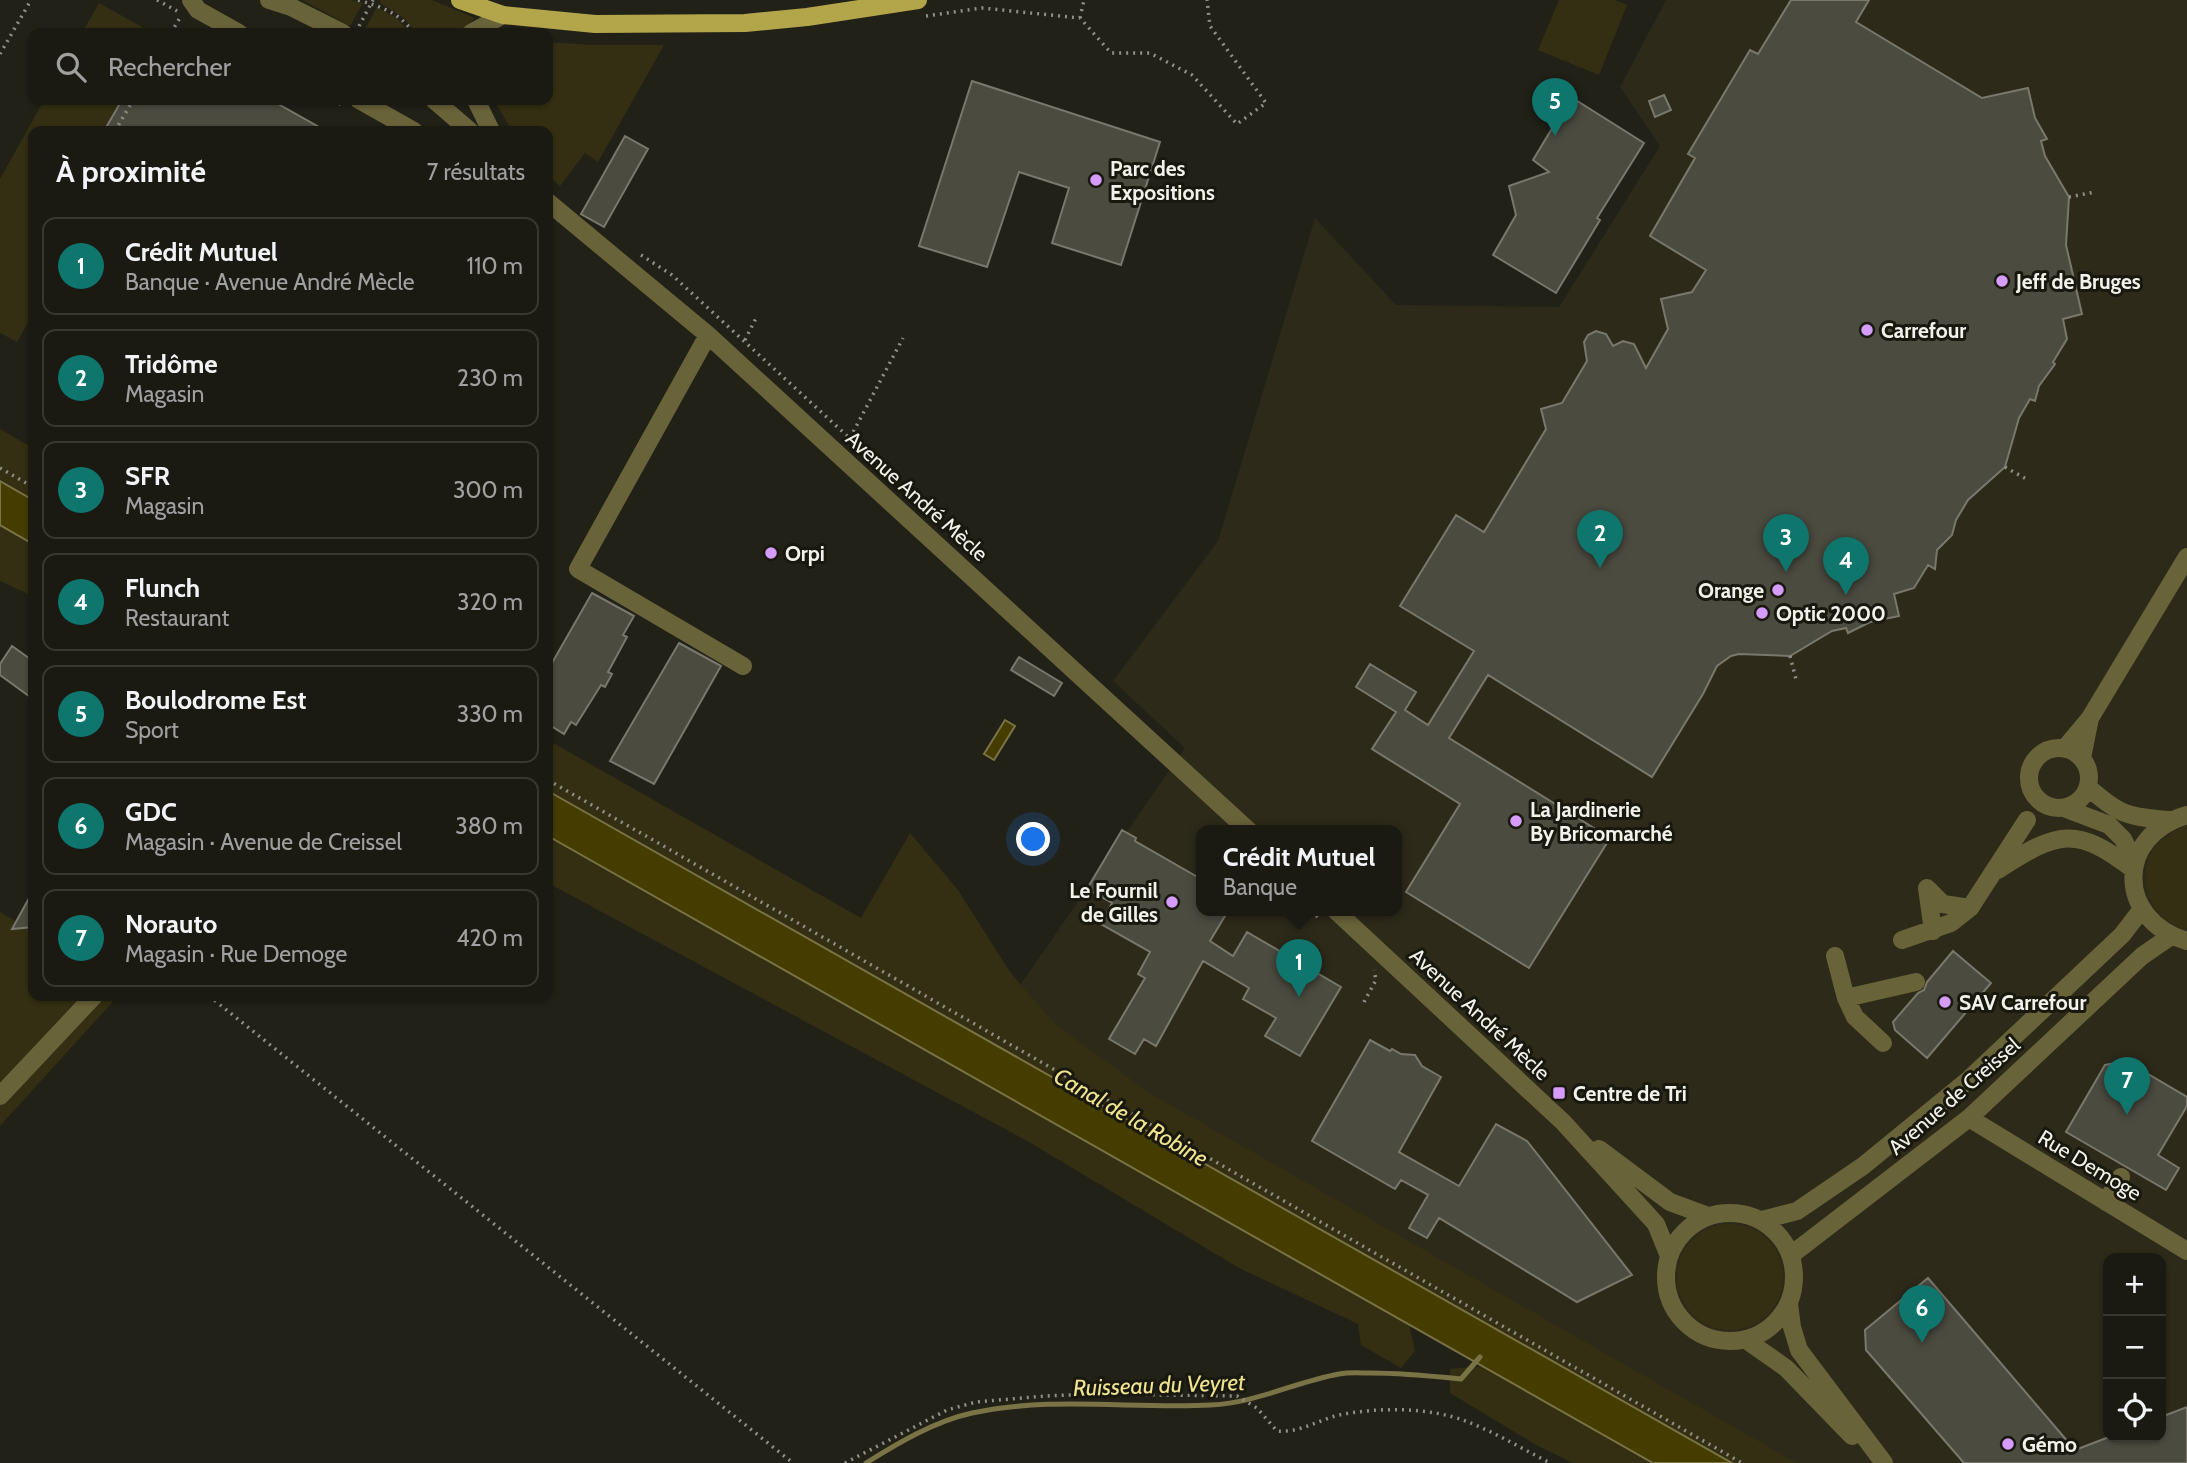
<!DOCTYPE html>
<html lang="fr">
<head>
<meta charset="utf-8">
<style>
	:root { --surface:#1a1912; --page:#23221b; --text:#f1f3f6; --muted:#9fa09f; --line:#383832; --accent:#0f766e }
	body { margin:0; font-family:Cabin,sans-serif; background:var(--page); color:var(--text) }
	.controls { position:absolute; right:21px; bottom:21px; display:grid; overflow:hidden; border-radius:14px; box-shadow:0 2px 5px #0004 }
	.controls button { width:63px; height:63px; display:grid; place-items:center; padding:0; border:0; border-bottom:2px solid var(--line); background:var(--surface); color:var(--text); font:35px sans-serif }
	.you { position:absolute; left:1034px; top:840px; width:24px; height:24px; margin:-18px; border:5px solid #fff; border-radius:50%; background:#1a73e8; box-shadow:0 0 0 10px #1a73e833 }
	.badge { display:grid; place-items:center; width:46px; height:46px; border-radius:50%; background:var(--accent); color:#fff; font-size:23px; font-weight:700 }
	.pin { position:absolute; translate:-50% -58px; filter:drop-shadow(0 2px 4px #0008) }
	.pin::after { content:''; position:absolute; top:37px; width:24px; height:21px; background:inherit; clip-path:polygon(0 0,100% 0,50% 100%) }
	.popup { position:absolute; left:1196px; top:825px; width:206px; height:91px; box-sizing:border-box; display:grid; place-content:center; border-radius:14px; background:var(--surface); filter:drop-shadow(0 2px 5px #0005); font-size:23px; white-space:nowrap; color:var(--muted) }
	.popup b { font-size:26px; color:var(--text) }
	.popup::after { content:''; position:absolute; left:50%; top:100%; margin-left:-14px; border:14px solid transparent; border-top-color:var(--surface) }
	.list { margin:0; padding:0; list-style:none }
	h2 { display:flex; justify-content:space-between; align-items:center; height:91px; margin:0; padding:0 28px; font-size:30px }
	h2 small { font-size:23px; font-weight:400; color:var(--muted) }
	.list li { display:grid; grid-template-columns:46px 1fr auto; gap:21px; align-items:center; box-sizing:border-box; height:98px; margin:0 14px 14px; padding:0 14px; border:2px solid var(--line); border-radius:14px }
	.list b { display:block; font-size:26px; white-space:nowrap }
	.list p { margin:0; font-size:23px; white-space:nowrap; color:var(--muted) }
	.list em { font-size:23px; font-style:normal; color:var(--muted) }
	.icon { flex:none; width:38px; height:38px; fill:none; stroke:currentColor; stroke-width:2; stroke-linecap:round; stroke-linejoin:round }
	.map { position:relative; flex:none; width:2187px; height:1463px; overflow:hidden }
	.search { position:absolute; background:var(--surface); box-shadow:0 2px 5px #0004; left:28px; top:28px; width:525px; height:77px; display:flex; align-items:center; gap:18px; box-sizing:border-box; padding:0 24px; border-radius:14px; color:var(--muted); font-size:26px }
	.panel { position:absolute; background:var(--surface); box-shadow:0 2px 5px #0004; left:28px; top:126px; width:525px; height:875px; border-radius:14px }
	.map>svg:first-child { display:block }
	.built { fill:#2d2a1a; fill-rule:evenodd }
	.green { fill:#342f12 }
	.water { fill:#453d00; stroke:#797346; stroke-width:2 }
	.lines { fill:none; stroke-linecap:round; stroke-linejoin:round }
	.stream { stroke:#797346; stroke-width:5 }
	.building { fill:#4c4b40; stroke:#7a786d; stroke-width:2 }
	.path { stroke:#919088; stroke-width:3.5; stroke-dasharray:2 5; stroke-linecap:butt }
	.minor { stroke:#696339; stroke-width:18 }
	.major { stroke:#b3a549; stroke-width:18 }
	.poi-dot { fill:#d59cfb; stroke:#19180f; stroke-width:2.5 }
	.labels { text-anchor:middle; dominant-baseline:central; stroke-width:6; stroke-linejoin:round; paint-order:stroke }
	.poi-label { font-size:21px; font-weight:bold; fill:#f2f2eb; stroke:#19180f; text-anchor:start }
	.street-label { font-size:21px; fill:#f2f2eb; stroke:#19180f }
	.water-label { font-size:23px; font-style:italic; fill:#f0e491; stroke:#19180f }
</style>
</head>
<body>
<div class="map">
<svg width="2187" height="1463" viewBox="0 0 2187 1463">
	<rect width="100%" height="100%" fill="#222118"/>
	<!-- built -->
	<path class="built" d="M1666,0H2187V1463H1662L991,1027L1185,748L1113,681L1218,541L1315,218L1396,305L1559,307L1660,146L1620,87ZM1201,831H1397V911H1201ZM2108,1258H2161V1437H2108Z"/>
	<!-- green -->
	<path class="green" d="M302,0H350L363,3L350,26Z
		M381,0H432L475,18L461,33H416L404,18L380,3Z
		M1559,0H1615L1627,5L1599,75L1538,50Z
		M99,3L153,33H82Z
		M377,7L398,19L410,33H363Z
		M548,42L591,45H664L598,162L585,153L560,186L548,175V131H512L494,100H548Z
		M44,100H122L104,131H33V256L28,266L33,269V313L17,342L0,333V179Z
		M0,429L33,448V500L0,481Z
		M0,525L33,544V596L0,581Z
		M548,740L861,918L910,833L958,890L1010,972L1055,1024L1148,1092L1797,1463H1732L548,791Z
		M2184,826H2187V929C2154,925 2137,884 2150,855C2157,841 2170,834 2184,826Z
		M548,836L1409,1324L1415,1351L1401,1368L1361,1345L1358,1324L1239,1268L1029,1142L548,883Z
		M0,912L33,932V996H118L0,1126Z
		M1677 1277a53 53 0 1 1 106 0a53 53 0 1 1-106 0Z
		M1482,1366L1653,1463H1573L1538,1446L1450,1393V1369Z"/>
	<!-- water -->
	<path class="water" d="M0,481L33,500V544L0,525Z
		M1005,720L1015,726L994,760L984,754Z
		M548,791L1732,1463H1653L548,836Z"/>
	<g class="lines">
		<!-- stream -->
		<path class="stream" d="M866,1463C898,1443 935,1421 972,1413C1051,1396 1131,1409 1211,1405C1256,1403 1295,1382 1339,1374C1349,1372 1361,1373 1371,1373C1401,1373 1431,1376 1461,1379L1480,1357"/>
	</g>
	<!-- building -->
	<path class="building" d="M1791,0H1869L1856,22L1982,98L2028,88L2035,118L2047,139L2041,141L2045,156L2069,197L2066,245L2082,314L2063,319L2067,339L2053,362L2055,364L2039,386L2035,401L2030,399L2019,418L2005,467L1968,500L1956,520L1952,535L1937,550L1935,569L1928,565L1914,588L1894,594L1899,616L1870,622L1848,633L1846,628L1832,631L1790,656L1739,654L1731,656L1717,666L1703,694L1652,777L1488,675L1449,738L1610,838L1529,968L1406,892L1460,804L1372,749L1396,712L1356,687L1370,664L1416,692L1405,710L1428,725L1474,651L1400,606L1456,515L1484,532L1546,429L1541,409L1562,403L1587,361L1584,342L1588,335L1596,331L1606,334L1613,346L1623,341L1634,344L1646,368L1668,329L1661,299L1692,292L1706,270L1650,236L1695,158L1688,154L1750,50L1758,54Z
		M972,81L1160,142L1121,265L1052,243L1069,188L1019,172L987,267L919,246Z
		M1664,95L1671,110L1655,117L1649,101Z
		M1571,97L1644,143L1597,218L1600,220L1556,293L1493,255L1516,215L1509,186L1549,172L1533,160Z
		M122,100H271L326,131H104Z
		M625,136L648,149L604,227L581,214Z
		M592,593L634,616L623,635L627,637L608,672L612,674L605,687L601,685L576,725L571,722L564,734L548,724V670Z
		M679,643L721,666L654,784L610,761Z
		M12,646L33,661V699L0,675V664Z
		M1019,657L1062,683L1054,696L1011,670Z
		M1122,830L1136,838L1135,841L1201,879V911H1228L1210,941L1233,956L1247,932L1341,987L1300,1056L1265,1036L1276,1018L1243,999L1249,988L1203,961L1156,1046L1144,1039L1135,1054L1109,1039L1145,978L1138,974L1150,952L1101,924L1112,903L1087,889Z
		M33,891V927L12,929Z
		M1953,951L1991,983L1927,1058L1895,1030L1893,1022L1918,993L1924,990L1927,982Z
		M1370,1040L1390,1051L1392,1049L1401,1054L1415,1055L1422,1066L1441,1077L1399,1152L1459,1186L1496,1124L1527,1141L1632,1275L1577,1302L1439,1218L1427,1238L1409,1228L1428,1195L1401,1180L1395,1189L1312,1141Z
		M2126,1061L2187,1097V1106L2158,1155L2179,1168L2166,1190L2066,1132L2105,1065Z
		M1928,1278L2075,1450L2109,1437H2161V1417L2187,1407V1463H1964L1866,1350L1865,1330Z"/>
	<g class="lines">
		<!-- path -->
		<path class="path" d="M157,0L177,11
			M358,0C382,7 398,12 414,33
			M926,16L982,8L1080,18L1111,53H1150L1192,75L1237,124L1266,103L1210,26L1207,0
			M1080,18L1084,0
			M359,26L373,0
			M171,33L181,16
			M0,54L31,0
			M333,100L344,106
			M115,131L133,100
			M2069,197L2095,192
			M641,255L672,275L856,444
			M745,340L757,316
			M850,438L903,338
			M2005,467L2028,480
			M0,468L33,487
			M1790,656L1797,683
			M548,780L1742,1463
			M1311,911L1320,919
			M209,996L793,1463
			M1364,1002L1376,980L1374,970
			M845,1463L947,1410L976,1402L1045,1396L1094,1394L1237,1396L1257,1408L1277,1431C1300,1433 1318,1420 1339,1415C1378,1407 1431,1407 1468,1422C1496,1433 1523,1449 1550,1463"/>
		<!-- minor -->
		<path class="minor" d="M191,0L198,10L239,33
			M269,0L291,7L343,33
			M471,33L503,15
			M359,100L414,131
			M434,100L470,131
			M476,100L491,131
			M548,202L708,335L1249,831
			M708,335L578,569L743,666
			M2090,718L2187,557
			M2065,748L2090,718L2082,758
			M2029 778a30 30 0 1 1 60 0a30 30 0 1 1-60 0Z
			M2088,787C2119,815 2128,817 2169,820
			M2064,808L2109,825L2123,839L2135,863
			M2187,815C2115,836 2116,920 2187,941
			M1998,870C2058,831 2076,825 2134,870
			M1336,911L1563,1122L1656,1224L1669,1256
			M1933,931L1927,888L1943,904L1970,908
			M1902,940L1951,923L1970,908L2027,820
			M1835,956L1846,998L1855,1017L1883,1043
			M1846,998L1916,982
			M0,1096L94,996
			M1969,1118L2187,1251
			M1599,1149L1670,1202L1708,1216
			M2106,1202L2121,1177
			M1666 1277a64 64 0 1 1 128 0a64 64 0 1 1-128 0Z
			M1762,1220L1797,1211L1863,1166L1967,1081L2122,935L2142,909
			M1791,1255L1969,1118L2142,956L2171,936
			M1789,1304L1792,1327L1799,1350L1884,1463
			M1746,1340L1786,1368L1852,1436"/>
		<!-- major -->
		<path class="major" d="M460,0L503,15L595,24L745,23L807,17L918,0"/>
	</g>
	<!-- markers -->
	<g class="poi-dot">
		<circle cx="1096" cy="180" r="7"/>
		<circle cx="2002" cy="281" r="7"/>
		<circle cx="1867" cy="330" r="7"/>
		<circle cx="771" cy="553" r="7"/>
		<circle cx="1778" cy="590" r="7"/>
		<circle cx="1762" cy="613" r="7"/>
		<circle cx="1516" cy="821" r="7"/>
		<circle cx="1172" cy="902" r="7"/>
		<circle cx="1945" cy="1002" r="7"/>
		<rect x="1552" y="1086" width="14" height="14" rx="3.5"/>
		<circle cx="2008" cy="1444" r="7"/>
	</g>
	<g class="labels">
		<!-- poi labels -->
		<g class="poi-label">
			<text x="1110" y="168">Parc des<tspan x="1110" dy="24">Expositions</tspan></text>
			<text x="2016" y="281">Jeff de Bruges</text>
			<text x="1881" y="330">Carrefour</text>
			<text x="785" y="553">Orpi</text>
			<text x="1764" y="590" text-anchor="end">Orange</text>
			<text x="1776" y="613">Optic 2000</text>
			<text x="1530" y="809">La Jardinerie<tspan x="1530" dy="24">By Bricomarché</tspan></text>
			<text x="1158" y="890" text-anchor="end">Le Fournil<tspan x="1158" dy="24">de Gilles</tspan></text>
			<text x="1959" y="1002">SAV Carrefour</text>
			<text x="1573" y="1093">Centre de Tri</text>
			<text x="2022" y="1444">Gémo</text>
		</g>
		<!-- street labels -->
		<g class="street-label">
			<text transform="translate(917 496) rotate(42)">Avenue André Mècle</text>
			<text transform="translate(1480 1014) rotate(43)">Avenue André Mècle</text>
			<text transform="translate(1954 1096) rotate(-41)">Avenue de Creissel</text>
			<text transform="translate(2090 1165) rotate(31)">Rue Demoge</text>
		</g>
		<!-- water labels -->
		<g class="water-label">
			<text transform="translate(1131 1117) rotate(30)">Canal de la Robine</text>
			<text transform="translate(1159 1385) rotate(-2)">Ruisseau du Veyret</text>
		</g>
	</g>
</svg>
<div class="controls">
<button>+</button>
<button>−</button>
<button><svg class="icon" aria-label="locate" viewBox="0 0 24 24"><circle cx="12" cy="12" r="6"/><path d="M12 2v4M12 18v4M2 12h4M18 12h4"/></svg></button>
</div>
<div class="you"></div>
<div class="pin badge" style="left:1299px;top:997px">1</div>
<div class="popup"><b>Crédit Mutuel</b>Banque</div>
<div class="pin badge" style="left:1600px;top:568px">2</div>
<div class="pin badge" style="left:1786px;top:572px">3</div>
<div class="pin badge" style="left:1846px;top:595px">4</div>
<div class="pin badge" style="left:1555px;top:136px">5</div>
<div class="pin badge" style="left:1922px;top:1343px">6</div>
<div class="pin badge" style="left:2127px;top:1115px">7</div>
<div class="search"><svg class="icon" aria-label="search" viewBox="0 0 24 24"><circle cx="10" cy="10" r="6"/><path d="M15 15l6 6"/></svg>Rechercher</div>
<section class="panel">
<h2>À proximité<small>7 résultats</small></h2>
<ul class="list">
<li><span class="badge">1</span><div><b>Crédit Mutuel</b><p>Banque · Avenue André Mècle</p></div><em>110 m</em></li>
<li><span class="badge">2</span><div><b>Tridôme</b><p>Magasin</p></div><em>230 m</em></li>
<li><span class="badge">3</span><div><b>SFR</b><p>Magasin</p></div><em>300 m</em></li>
<li><span class="badge">4</span><div><b>Flunch</b><p>Restaurant</p></div><em>320 m</em></li>
<li><span class="badge">5</span><div><b>Boulodrome Est</b><p>Sport</p></div><em>330 m</em></li>
<li><span class="badge">6</span><div><b>GDC</b><p>Magasin · Avenue de Creissel</p></div><em>380 m</em></li>
<li><span class="badge">7</span><div><b>Norauto</b><p>Magasin · Rue Demoge</p></div><em>420 m</em></li>
</ul>
</section>
</div>
</body>
</html>
